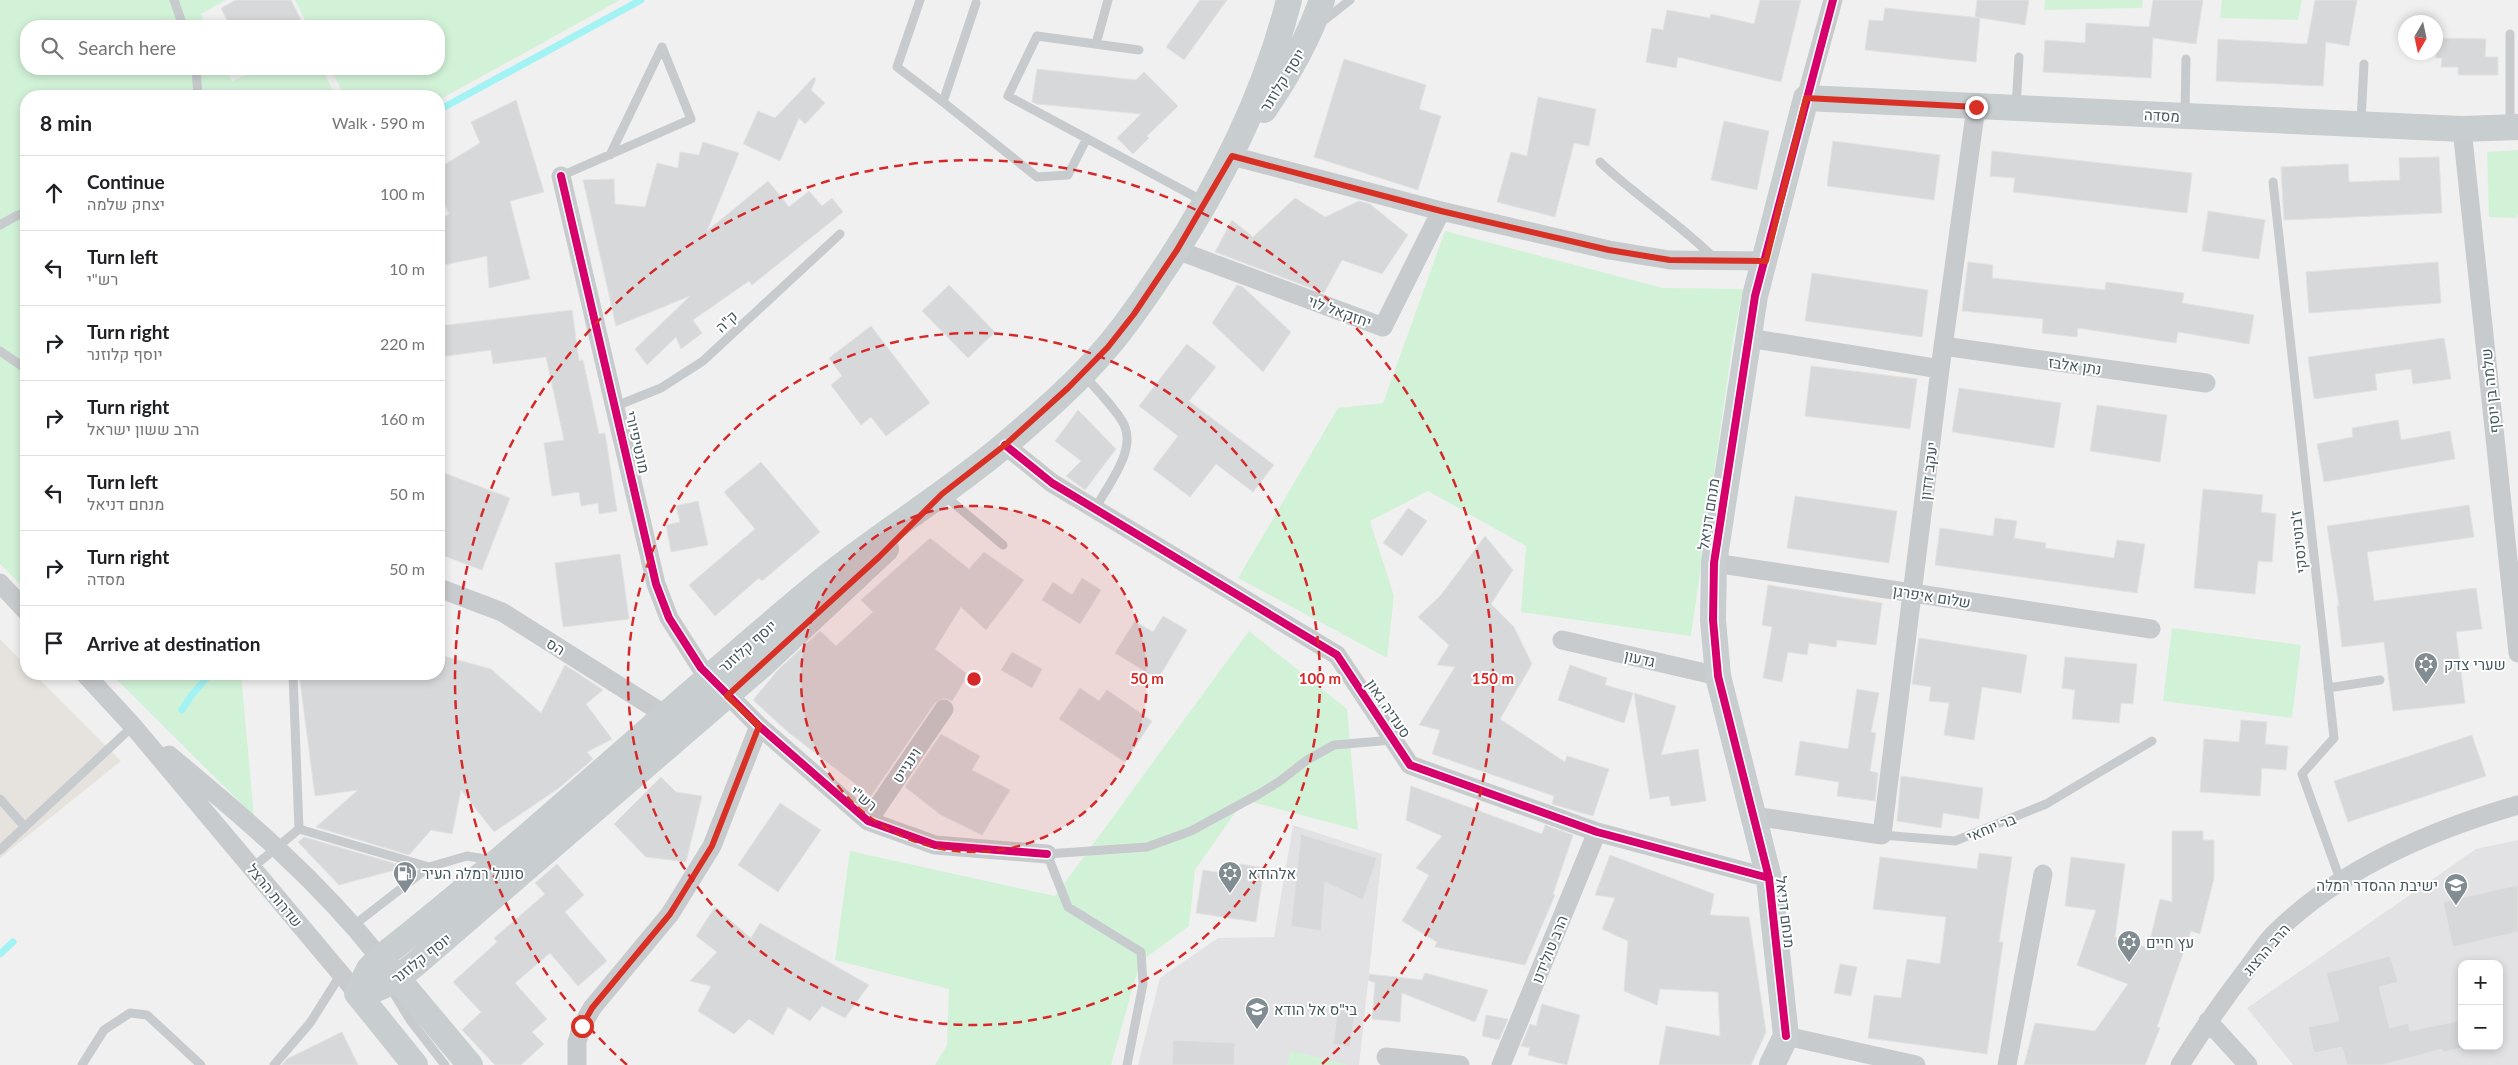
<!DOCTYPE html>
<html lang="en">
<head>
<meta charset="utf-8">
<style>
	:root { --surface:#fff; --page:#f2f2f2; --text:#202124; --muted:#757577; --line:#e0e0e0 }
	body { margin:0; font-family:Lato,Heebo,sans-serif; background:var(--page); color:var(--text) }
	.controls { position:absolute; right:15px; bottom:15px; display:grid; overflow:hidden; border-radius:10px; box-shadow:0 2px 8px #0003 }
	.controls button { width:45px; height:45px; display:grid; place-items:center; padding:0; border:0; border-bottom:1px solid var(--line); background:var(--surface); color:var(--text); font:25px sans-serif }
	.compass { position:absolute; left:2398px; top:15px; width:45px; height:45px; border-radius:50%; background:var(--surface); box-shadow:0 2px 8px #0003; rotate:189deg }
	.stop { position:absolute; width:15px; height:15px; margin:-11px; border:4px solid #d93025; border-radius:50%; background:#fff }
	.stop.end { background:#d93025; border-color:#fff; box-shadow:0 1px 5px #0008 }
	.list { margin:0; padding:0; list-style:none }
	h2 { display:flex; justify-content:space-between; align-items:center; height:65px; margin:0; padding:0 20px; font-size:21px }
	h2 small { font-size:16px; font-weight:400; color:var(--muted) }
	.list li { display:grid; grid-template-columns:32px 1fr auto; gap:15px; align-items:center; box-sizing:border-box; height:75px; padding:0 20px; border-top:1px solid var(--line) }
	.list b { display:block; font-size:19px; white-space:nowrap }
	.list p { margin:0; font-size:16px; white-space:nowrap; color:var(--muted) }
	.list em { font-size:16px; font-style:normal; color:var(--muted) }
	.icon { flex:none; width:28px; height:28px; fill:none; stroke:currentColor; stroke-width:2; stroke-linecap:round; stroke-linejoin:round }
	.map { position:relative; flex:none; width:2518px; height:1065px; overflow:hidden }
	.search { position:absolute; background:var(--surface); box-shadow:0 2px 8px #0003; left:20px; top:20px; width:425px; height:55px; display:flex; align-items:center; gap:12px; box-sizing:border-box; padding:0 18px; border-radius:20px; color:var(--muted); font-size:19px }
	.panel { position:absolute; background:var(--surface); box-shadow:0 2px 8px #0003; left:20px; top:90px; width:425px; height:590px; border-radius:20px }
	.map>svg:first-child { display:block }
	.commercial { fill:#e6e3de }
	.education { fill:#e2e1e3; fill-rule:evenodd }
	.green { fill:#d2f2d8 }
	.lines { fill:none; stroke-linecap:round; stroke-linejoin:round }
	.stream { stroke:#a3f3f4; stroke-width:7 }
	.building { fill:#d7d8d9; stroke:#e2e2e3 }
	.lane { stroke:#c7cbcd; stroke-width:9 }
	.street { stroke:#c7cbcd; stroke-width:19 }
	.secondary { stroke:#c8cdd0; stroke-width:26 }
	.cycleway-casing { stroke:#fff; stroke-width:11 }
	.cycleway { stroke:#d6006c; stroke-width:8 }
	.route { stroke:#d93025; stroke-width:6 }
	.ring { fill:none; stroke:#d62828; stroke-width:2.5; stroke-dasharray:9 6 }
	.labels { text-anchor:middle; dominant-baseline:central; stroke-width:4; stroke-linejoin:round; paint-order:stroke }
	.street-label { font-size:15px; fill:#45585f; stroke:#fff }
	.poi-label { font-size:15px; fill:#45585f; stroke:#fff; text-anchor:start }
	.centre { fill:#d62828; stroke:#fff; stroke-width:2.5 }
	.ring-label { font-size:15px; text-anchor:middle; font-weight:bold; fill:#d62828; stroke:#fff; stroke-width:4; stroke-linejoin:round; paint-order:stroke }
</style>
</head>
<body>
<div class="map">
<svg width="2518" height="1065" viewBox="0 0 2518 1065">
	<rect width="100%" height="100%" fill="#f1f0f0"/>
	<!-- commercial -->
	<path class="commercial" d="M0,639L26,666V674H34L121,761L0,858Z"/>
	<!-- education -->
	<path class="education" d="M1293,825L1382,854L1359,1065H1138L1160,978L1218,938L1274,937Z
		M2518,840V1065H2293L2247,1008L2476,849ZM2462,964H2499V1046H2462Z"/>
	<!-- green -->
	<path class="green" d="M0,0H226L201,14L206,26H26V69H226L232,81L260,69H322L336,96H26V590L0,564Z
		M295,0H620L439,100V96H345L330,69H439V26H308Z
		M2045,0H2143L2142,8L2044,10Z
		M2222,0H2302L2298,20L2220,18Z
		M2518,150V213L2516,218L2489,217L2487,152Z
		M1445,231L1663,288L1743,289L1733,340L1691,636L1521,612L1526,546L1428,491L1370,521L1394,596L1387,658L1238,578L1338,408L1383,403Z
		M2172,628L2301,645L2292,718L2163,701Z
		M1249,631L1347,709L1358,830L1244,800L1195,870L1189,926L1140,962L1111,1065H935L947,1045L949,989L835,960L850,851L1055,896Z
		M111,674H241L254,816Z
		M1291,1051L1346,1064V1065H1287Z"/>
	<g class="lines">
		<!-- stream -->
		<path class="stream" d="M439,110L641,0
			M182,710L191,696L210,674
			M0,954L13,942"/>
	</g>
	<!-- building -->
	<path class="building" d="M236,0H291L304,26H230L221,8Z
		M1200,0H1227L1184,60L1166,47Z
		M1760,0H1801L1781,82L1678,57L1676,68L1646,62L1652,28L1663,30L1667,10L1710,18L1711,14L1754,24Z
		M1977,0H2029L2025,25L1975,17Z
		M2153,0H2203L2196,44L2153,38L2151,78L2043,72L2045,40L2085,43L2086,23L2149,27Z
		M2315,0H2357L2349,46L2326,42L2323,86L2216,81L2218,39L2307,44Z
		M1885,8L1980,18L1976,62L1865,50L1869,20L1883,21Z
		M2436,38L2486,39L2485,57H2498V75H2458V67H2441L2442,58H2436Z
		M1344,59L1426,85L1419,109L1441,116L1418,190L1314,157Z
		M1037,69L1136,80L1144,72L1178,106L1147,136L1149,138L1133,154L1117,138L1141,114L1037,104L1032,102Z
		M814,77L816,79L811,90L825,103L805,124L799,118L780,161L743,144L758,111L775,118Z
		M1538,97L1596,109L1589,146L1574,143L1555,217L1497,202L1511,152L1527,156Z
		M516,100L544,192L510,201L530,279L489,288L487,256L439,266V221L449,214L439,190V168L480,143L471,122Z
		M1724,121L1769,131L1757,190L1711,180Z
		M1833,141L1940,155L1934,200L1827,186Z
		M703,142L739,153L707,231L768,181L789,207L809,191L822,206L832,198L843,212L752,285L749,281L693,320L702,333L681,349L676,337L647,365L635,349L690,296L616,326L583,180L614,179L615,204L645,207L657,163L678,168L680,152L699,155Z
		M1992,151L2192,173L2187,213L2013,192L2015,178L1990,176Z
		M2439,157L2442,213L2284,220L2281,167L2348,164L2349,182L2400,180L2399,158Z
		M1295,198L1325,217L1359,201L1370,204L1408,235L1382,274L1342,260L1324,293L1215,252L1232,220L1253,237Z
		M2208,211L2265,220L2259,259L2202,251Z
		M1968,262L1993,265L1992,278L2105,290L2106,282L2184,293L2182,303L2254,315L2249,344L2178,332L2176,343L2078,328L2077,337L2042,333L2043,319L1962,311Z
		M2438,262L2441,303L2309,313L2306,272Z
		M1812,273L1928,290L1922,337L1805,321Z
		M949,285L995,332L968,358L922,311Z
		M1237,285L1243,287L1291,332L1263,372L1212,323Z
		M572,310L579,361L583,360L599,434L605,433L617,511L599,514L598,503L581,506L579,492L552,496L544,443L564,440L546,357L493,364L491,350L439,357V326Z
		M871,326L930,403L886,436L871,417L861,425L831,385L842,376L829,358Z
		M2444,338L2451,379L2413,384L2411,369L2375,374L2377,390L2314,399L2308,357Z
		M1187,344L1216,367L1189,401L1274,465L1253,492L1216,464L1190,497L1153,469L1178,436L1139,406Z
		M1811,366L1917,379L1910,429L1805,416Z
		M1959,388L2061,403L2054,448L1952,432Z
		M2097,405L2167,415L2160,462L2090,451Z
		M1078,410L1116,449L1085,490L1066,476L1081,461L1055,441Z
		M2398,420L2401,440L2450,431L2455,459L2324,482L2317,444L2353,437L2352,428Z
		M761,462L820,532L762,581L759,578L715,616L689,585L755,529L724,492Z
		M439,471L510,498L482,570L439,554Z
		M2203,489L2263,495L2261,512L2276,514L2272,562L2258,561L2255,594L2194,588Z
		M1795,496L1897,511L1889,563L1787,548Z
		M698,501L708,545L671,552L666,525L680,522L676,506Z
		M2469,505L2474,537L2367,552L2374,601L2476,588L2482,629L2456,632L2465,703L2393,711L2384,642L2342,647L2337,606H2339L2327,526Z
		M1408,508L1427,521L1402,556L1383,543Z
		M1995,518L2017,521L2014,538L2046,543L2045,548L2114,558L2117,540L2145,544L2137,593L1935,565L1940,528L1993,536Z
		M1485,536L1513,570L1491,604L1514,627L1532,664L1500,719L1565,762L1567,756L1609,769L1593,816L1552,804L1554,796L1432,754L1440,730L1419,725L1455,667L1437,665L1449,645L1418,617L1441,595Z
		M930,538L969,569L984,552L1024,580L986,630L961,607L935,649L968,675L952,701L944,698L935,703L871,796L788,732L753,700L778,670L820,631L836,646L873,612L861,600Z
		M620,554L629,619L563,627L555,563Z
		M1082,578L1101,590L1080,624L1042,600L1053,582L1072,595Z
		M1768,585L1882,603L1876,645L1837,640L1836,647L1809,643L1807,655L1788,652L1782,682L1763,678L1772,627L1762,625Z
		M1163,616L1187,630L1158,679L1115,653L1135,621L1153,632Z
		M1919,638L2027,655L2021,693L1982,687L1974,740L1944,735L1949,703L1929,701L1931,687L1912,684Z
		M1012,652L1042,669L1032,688L1001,670Z
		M439,655L491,669L541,713L565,665L603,690L586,704L612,739L587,752L593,759L559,788L494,832L461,790L452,834L431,830L409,855L316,827L358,790L315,796L299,674H439Z
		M2065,657L2137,664L2133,704L2121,703L2119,723L2072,719L2075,690L2062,688Z
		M1570,665L1607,678L1605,685L1633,693L1624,723L1558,700Z
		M1080,688L1099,701L1107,690L1152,721L1125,762L1059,719Z
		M1857,689L1879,693L1871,732L1876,733L1870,771L1878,773L1875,801L1837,796L1839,782L1795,775L1800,741L1848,749Z
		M1634,693L1676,706L1661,755L1698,749L1706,801L1671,806L1669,796L1650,799Z
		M2241,720L2267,722L2265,744L2288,746L2286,770L2262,768L2260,796L2200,792L2204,739L2239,742Z
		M941,734L980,756L972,770L1010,790L982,835L941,815L905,787Z
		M2472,735L2486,776L2348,822L2334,781Z
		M1901,776L1983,788L1979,819L1943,813L1941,828L1897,821Z
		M661,777L676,792L702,796L686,862L646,857L614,824Z
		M1411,786L1542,834L1545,825L1573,835L1553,894L1555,895L1525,965L1435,947L1437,942L1402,921L1429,875L1416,868L1442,836L1406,820Z
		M780,803L821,830L778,892L738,865Z
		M2172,831H2203V840H2214V878L2200,934L2191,931L2157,1027L2160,1028L2145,1065H2024L2035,1023L2095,1031L2128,984L2077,965L2096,910L2065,906L2071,857L2125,864L2115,937L2148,948L2160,899L2172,902Z
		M1301,834L1377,858L1363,900L1325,882L1321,931L1291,926Z
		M304,837L400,865L395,870L339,885L298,842Z
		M1979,853L2012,857L1999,942H2003L1987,1054L1868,1038L1874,995L1901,998L1907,959L1940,964L1946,917L1873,909L1880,857L1977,869Z
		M1610,855L1714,894L1710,915L1749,917L1766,1032L1751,1065H1659L1666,1026L1720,1036L1718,992L1660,989L1657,1005L1624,991L1628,941L1602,929L1615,898L1595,895Z
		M557,864L584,895L565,912L607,961L578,986L550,953L515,983L547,1019L532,1032L544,1044L521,1065H495L462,1030L481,1012L453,982L497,942L494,938L545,894L535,883Z
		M1240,864L1264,868L1256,922L1196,913L1203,870L1238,875Z
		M2518,885V932L2453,947L2443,902Z
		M715,907L751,938L760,923L869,985L845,1018L822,1006L810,1021L788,1007L773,1035L749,1019L734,1034L698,1011L711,986L690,981L717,952L696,936Z
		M2390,956L2398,982L2379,987L2390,1028L2408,1023L2410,1031L2462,1020V1048L2443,1052L2442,1049L2382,1065H2347L2342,1047L2314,1053L2308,1027L2339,1021L2326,973Z
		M1840,964L1857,967L1851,996L1834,993Z
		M1425,973L1488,990L1475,1022L1402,993L1400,1022L1372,1019L1375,983L1368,980L1369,974L1422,980Z
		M1542,1004L1580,1015L1567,1065L1528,1055L1530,1048L1521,1046L1530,1024L1536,1026Z
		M1338,1009L1355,1012L1350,1047L1333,1044Z
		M1486,1015L1508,1019L1499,1040L1482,1036Z
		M342,1032L358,1065H282L287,1059Z
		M1173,1040L1235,1043L1234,1065H1172Z"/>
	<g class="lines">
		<!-- lane -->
		<path class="lane" d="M174,0L183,26
			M920,0L897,67L943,102
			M976,3L943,102L1037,177L1068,175L1087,138
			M1322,22L1350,0
			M2510,34V126
			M1096,44L1108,0
			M1139,50L1037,36L1008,96L1203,201
			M196,69L198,96
			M2016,107L2019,57
			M2185,113L2186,59
			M2361,121L2364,64
			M1600,162C1637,197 1679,223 1714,258
			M561,176L691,119L662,47L610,155
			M2273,182L2334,738L2302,774L2341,882
			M0,225L18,215L26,213
			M0,351L26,369
			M1084,375C1093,386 1121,414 1125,427C1135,453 1107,486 1095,509
			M616,406L661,388L703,361L840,234
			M944,495L1003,545
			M293,674L299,829
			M2328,688L2380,680
			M0,799L24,826
			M299,829L429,867L467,856L492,860
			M1882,835L1955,841L2046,804L2152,741
			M0,850L133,726
			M252,868L299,829
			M354,925L429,867
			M388,984L410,1020L445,1065
			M82,1065L104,1030L130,1013L147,1015L201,1065
			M274,1065L310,1023L341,974
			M1127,1065L1143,984L1141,952L1068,907L1047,854L1147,847L1191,831L1259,794L1280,781L1307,760L1334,745L1393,740"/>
		<!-- street -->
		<path class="street" d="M1806,98L1833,0
			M2462,129L2518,653
			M1232,156L1441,211L1609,250L1670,260L1766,261
			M561,176L656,584L669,618L701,668L759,726L868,821L935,845L1047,854
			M1177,250L1383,327L1441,211
			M1749,338L1940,369
			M1943,346L2206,383
			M1005,445L1052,483L1337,655L1410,765L1597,832L1769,878
			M1714,563L2151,629
			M0,583L26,611
			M439,588L502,612L667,716
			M1562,640L1718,676
			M85,674L133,726L357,993
			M169,755C247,820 316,878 380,958
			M1753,816L1882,835L1940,369L1976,107
			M868,821L944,709
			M2208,1021L2248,1065
			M1786,1036L1916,1065
			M1386,1057L1460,1065
			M577,1065V1042L582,1026L592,1008L670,914L712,846L759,726
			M1501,1065L1597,832
			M2007,1065L2043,874
			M2180,1065C2201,1032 2223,1000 2247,969C2256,957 2265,943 2275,933C2340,869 2431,830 2518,805"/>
		<!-- secondary -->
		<path class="secondary" d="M1264,110C1288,75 1308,40 1322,0
			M387,966L470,1065
			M357,993L369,969L380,958C529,841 666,710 812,589C874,537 945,496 1007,443C1042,413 1079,381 1109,345C1131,319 1149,291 1168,263C1222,181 1265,95 1289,0
			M357,993C383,991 401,976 420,960L761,666L886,549
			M357,993L415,1065
			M1772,1065L1786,1036L1769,878L1718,676L1713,620L1714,563L1755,296L1806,98L2397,126L2462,129L2518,127"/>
		<!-- cycleway casing -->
		<g class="cycleway-casing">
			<path id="cycleway" d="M561,176L656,584L669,618L701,668L759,726L868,821L935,845L1047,854
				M1005,445L1052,483L1337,655L1410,765L1597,832L1769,878
				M1786,1036L1769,878L1718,676L1713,620L1714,563L1755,296L1833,0"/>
		</g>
		<!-- cycleway -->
		<use href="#cycleway" class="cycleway"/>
	</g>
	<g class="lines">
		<!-- route -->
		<path class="route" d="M582,1026L592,1008L670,914L712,846L759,726L727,696L879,557L942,494L1005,445L1068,388L1108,347L1134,314L1177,250L1232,156L1441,211L1609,250L1670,260L1766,261L1806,98L1976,107"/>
	</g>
	<!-- distance rings -->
	<circle cx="974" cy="679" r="173" fill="#d62828" fill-opacity=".12"/>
	<g class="ring">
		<circle cx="974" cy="679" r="173"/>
		<circle cx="974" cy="679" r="346"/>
		<path d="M627 1065A519 519 0 1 1 1321 1065"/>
	</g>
	<!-- icons -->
	<defs>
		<g id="synagogue-pin" transform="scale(1.25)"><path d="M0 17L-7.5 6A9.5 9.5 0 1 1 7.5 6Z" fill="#818d92" stroke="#fff"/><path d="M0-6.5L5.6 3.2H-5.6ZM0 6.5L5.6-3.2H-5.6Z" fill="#fff"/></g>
		<g id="fuel-pin" transform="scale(1.25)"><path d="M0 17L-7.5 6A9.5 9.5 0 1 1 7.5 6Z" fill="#818d92" stroke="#fff"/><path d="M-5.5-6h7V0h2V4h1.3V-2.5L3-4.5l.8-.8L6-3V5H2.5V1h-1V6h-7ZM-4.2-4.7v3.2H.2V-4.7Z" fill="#fff"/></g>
		<g id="school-pin" transform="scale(1.25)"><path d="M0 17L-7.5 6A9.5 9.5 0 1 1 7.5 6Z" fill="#818d92" stroke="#fff"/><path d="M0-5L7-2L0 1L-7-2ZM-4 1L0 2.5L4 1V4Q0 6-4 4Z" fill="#fff"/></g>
	</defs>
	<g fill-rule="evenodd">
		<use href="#synagogue-pin" x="2426" y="664"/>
		<use href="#fuel-pin" x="405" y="873"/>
		<use href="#synagogue-pin" x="1230" y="873"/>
		<use href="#school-pin" x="2456" y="885"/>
		<use href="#synagogue-pin" x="2129" y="942"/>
		<use href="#school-pin" x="1257" y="1009"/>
	</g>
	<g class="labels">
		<!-- street labels -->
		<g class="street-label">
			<text transform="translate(1282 80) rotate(-58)">יוסף קלוזנר</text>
			<text transform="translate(2162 115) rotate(3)">מסדה</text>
			<text transform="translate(1340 311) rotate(20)">יחזקאל לוי</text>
			<text transform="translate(726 321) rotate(-43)">ק"ה</text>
			<text transform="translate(2075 365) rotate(8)">נתן אלבז</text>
			<text transform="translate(2490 391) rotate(-96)">שלמה בן יוסף</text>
			<text transform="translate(638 442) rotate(77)">מונטיפיורי</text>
			<text transform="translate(1928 471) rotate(-83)">יעקב דדון</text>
			<text transform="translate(1708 514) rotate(-81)">מנחם דניאל</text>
			<text transform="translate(2298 542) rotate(-96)">ז'בוטינסקי</text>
			<text transform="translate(1932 596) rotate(9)">שלום איפרגן</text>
			<text transform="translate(556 646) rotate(32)">הס</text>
			<text transform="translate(747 646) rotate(-41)">יוסף קלוזנר</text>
			<text transform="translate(1640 658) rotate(13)">גדעון</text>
			<text transform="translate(1389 708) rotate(56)">סעדיה גאון</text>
			<text transform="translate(906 765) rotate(-56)">וינגייט</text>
			<text transform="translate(864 798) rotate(39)">רש"י</text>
			<text transform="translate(1991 827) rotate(-22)">בר יוחאי</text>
			<text transform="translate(275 895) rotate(50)">שדרות הרצל</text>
			<text transform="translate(1786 912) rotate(83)">מנחם דניאל</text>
			<text transform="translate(1549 949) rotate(-68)">הרב טולידנו</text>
			<text transform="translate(2266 949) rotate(-49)">הרב הרצוג</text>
			<text transform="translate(421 958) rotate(-38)">יוסף קלוזנר</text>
		</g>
		<!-- poi labels -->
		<g class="poi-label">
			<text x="2444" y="664">שערי צדק</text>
			<text x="422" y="873">סונול רמלה העיר</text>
			<text x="1248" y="873">אלהודא</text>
			<text x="2438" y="885" text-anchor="end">ישיבת ההסדר רמלה</text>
			<text x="2146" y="942">עץ חיים</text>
			<text x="1274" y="1009">בי"ס אל הודא</text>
		</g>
	</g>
	<circle cx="974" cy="679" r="8" class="centre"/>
	<g class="ring-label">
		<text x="1147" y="684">50 m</text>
		<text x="1320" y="684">100 m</text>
		<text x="1493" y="684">150 m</text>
	</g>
</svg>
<div class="controls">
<button>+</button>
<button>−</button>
</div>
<svg class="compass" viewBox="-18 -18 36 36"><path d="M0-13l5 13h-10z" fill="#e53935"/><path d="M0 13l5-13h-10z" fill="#757577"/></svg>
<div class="stop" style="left:582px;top:1026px"></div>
<div class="stop end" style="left:1976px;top:107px"></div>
<div class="search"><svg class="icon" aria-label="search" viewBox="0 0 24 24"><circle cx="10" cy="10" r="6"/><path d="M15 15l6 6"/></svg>Search here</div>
<section class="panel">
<h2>8 min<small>Walk · 590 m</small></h2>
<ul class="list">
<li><svg class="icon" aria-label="ahead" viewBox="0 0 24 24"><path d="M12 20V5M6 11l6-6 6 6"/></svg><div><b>Continue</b><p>יצחק שלמה</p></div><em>100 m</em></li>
<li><svg class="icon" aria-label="left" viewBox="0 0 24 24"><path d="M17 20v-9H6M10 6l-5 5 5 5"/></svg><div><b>Turn left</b><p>רש&quot;י</p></div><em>10 m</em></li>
<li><svg class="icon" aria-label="right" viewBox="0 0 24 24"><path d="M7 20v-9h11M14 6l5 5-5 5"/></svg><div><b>Turn right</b><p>יוסף קלוזנר</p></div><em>220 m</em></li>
<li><svg class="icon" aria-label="right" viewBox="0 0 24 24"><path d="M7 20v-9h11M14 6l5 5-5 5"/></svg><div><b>Turn right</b><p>הרב ששון ישראל</p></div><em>160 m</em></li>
<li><svg class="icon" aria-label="left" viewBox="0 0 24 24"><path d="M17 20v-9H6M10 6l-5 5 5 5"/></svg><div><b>Turn left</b><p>מנחם דניאל</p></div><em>50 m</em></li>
<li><svg class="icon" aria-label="right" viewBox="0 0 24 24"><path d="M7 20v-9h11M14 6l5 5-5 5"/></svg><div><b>Turn right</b><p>מסדה</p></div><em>50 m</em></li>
<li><svg class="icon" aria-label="arrive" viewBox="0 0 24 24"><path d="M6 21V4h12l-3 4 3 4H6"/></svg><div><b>Arrive at destination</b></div></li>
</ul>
</section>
</div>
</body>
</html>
